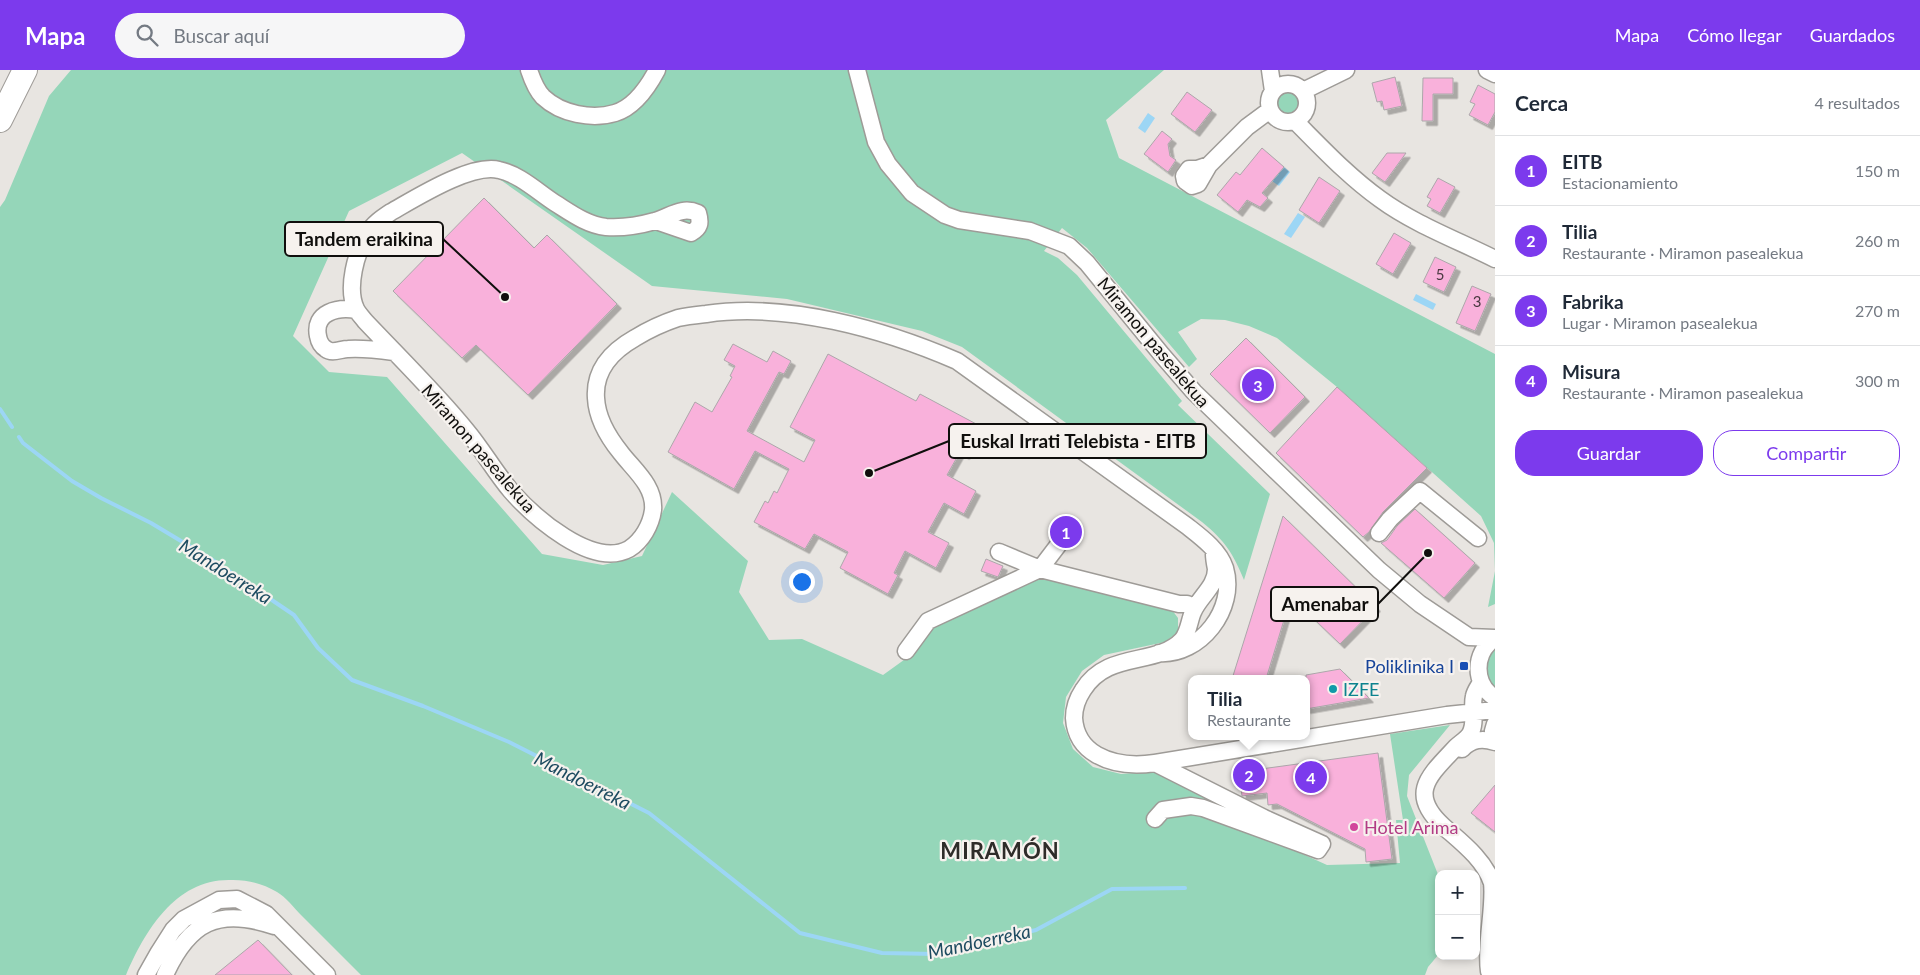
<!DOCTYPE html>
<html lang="es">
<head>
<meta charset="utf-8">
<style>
	:root { --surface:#fff; --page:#f6f6f7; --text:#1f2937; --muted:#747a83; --line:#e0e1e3; --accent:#7c3aed }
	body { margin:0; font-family:Lato,sans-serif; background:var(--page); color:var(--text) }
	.controls { position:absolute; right:15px; bottom:15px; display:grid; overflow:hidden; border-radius:10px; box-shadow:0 2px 8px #0003 }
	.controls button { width:45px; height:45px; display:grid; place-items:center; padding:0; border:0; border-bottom:1px solid var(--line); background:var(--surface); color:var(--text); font:25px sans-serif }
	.you { position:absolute; left:801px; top:511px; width:18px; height:18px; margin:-12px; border:4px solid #fff; border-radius:50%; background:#1a73e8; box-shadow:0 0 0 8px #1a73e833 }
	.badge { display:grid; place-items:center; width:32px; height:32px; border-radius:50%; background:var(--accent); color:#fff; font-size:16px; font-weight:700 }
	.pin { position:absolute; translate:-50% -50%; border:2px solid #fff; box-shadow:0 1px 5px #0006 }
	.popup { position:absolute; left:1188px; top:605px; width:122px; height:65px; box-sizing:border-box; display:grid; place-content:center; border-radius:10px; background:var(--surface); filter:drop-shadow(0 1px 4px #0005); font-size:16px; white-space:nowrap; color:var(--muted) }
	.popup b { font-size:19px; color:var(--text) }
	.popup::after { content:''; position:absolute; left:50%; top:100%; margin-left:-10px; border:10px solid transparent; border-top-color:var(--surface) }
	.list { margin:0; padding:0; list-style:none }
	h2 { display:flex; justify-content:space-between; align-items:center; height:65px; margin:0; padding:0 20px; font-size:21px }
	h2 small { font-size:16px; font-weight:400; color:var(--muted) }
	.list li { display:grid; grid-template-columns:32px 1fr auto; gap:15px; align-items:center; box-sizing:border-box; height:70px; padding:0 20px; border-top:1px solid var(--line) }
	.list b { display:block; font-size:19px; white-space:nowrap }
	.list p { margin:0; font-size:16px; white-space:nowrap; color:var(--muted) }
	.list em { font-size:16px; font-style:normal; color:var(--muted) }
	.actions { display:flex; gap:10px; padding:15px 20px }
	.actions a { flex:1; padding:11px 0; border:1px solid var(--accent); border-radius:20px; text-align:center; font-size:18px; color:var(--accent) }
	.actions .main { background:var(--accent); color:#fff }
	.icon { flex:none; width:28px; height:28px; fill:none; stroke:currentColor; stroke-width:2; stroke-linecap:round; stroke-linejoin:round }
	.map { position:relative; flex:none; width:1495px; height:905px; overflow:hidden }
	header { display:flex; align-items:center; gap:30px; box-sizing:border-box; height:70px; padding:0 25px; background:var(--accent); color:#fff }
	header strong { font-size:24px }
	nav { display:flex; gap:28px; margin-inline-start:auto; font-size:18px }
	.search { width:350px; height:45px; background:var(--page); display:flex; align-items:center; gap:12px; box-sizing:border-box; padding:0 18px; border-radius:28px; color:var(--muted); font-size:19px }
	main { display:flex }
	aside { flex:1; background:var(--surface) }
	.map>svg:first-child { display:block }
	.green { fill:#95d6b9 }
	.water { fill:#9cd6f5 }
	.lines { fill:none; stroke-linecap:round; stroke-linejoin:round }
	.stream { stroke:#9cd6f5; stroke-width:4 }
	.building { fill:#f9b1db; stroke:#aca7aa; filter:url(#shadow) }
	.minor-casing { stroke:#9e9b97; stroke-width:19 }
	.highway-casing { stroke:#9e9b97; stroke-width:26 }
	.minor { stroke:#fff; stroke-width:16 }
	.highway { stroke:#fff; stroke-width:24 }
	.transit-dot { fill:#1a4fb4; stroke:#f6f2ee; stroke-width:2 }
	.culture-dot { fill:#0f9aa8; stroke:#f6f2ee; stroke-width:2 }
	.hotel-dot { fill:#d1479c; stroke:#f6f2ee; stroke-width:2 }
	.labels { text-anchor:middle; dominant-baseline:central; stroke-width:4.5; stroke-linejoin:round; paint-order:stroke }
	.number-label { font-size:15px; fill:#4a3840 }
	.street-label { font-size:18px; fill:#100f0d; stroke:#f6f2ee }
	.transit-label { font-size:18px; fill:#164399; stroke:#f6f2ee; text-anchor:end }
	.culture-label { font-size:18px; fill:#0d838f; stroke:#f6f2ee; text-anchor:start }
	.hotel-label { font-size:18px; fill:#b23c85; stroke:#f6f2ee; text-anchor:start }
	.water-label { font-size:19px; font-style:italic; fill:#1d4b60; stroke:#f6f2ee }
	.district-label { font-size:22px; font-weight:bold; letter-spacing:1px; fill:#2e2c29; stroke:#f6f2ee }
	.leader { fill:none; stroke:#100f0d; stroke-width:2 }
	.callout-dot { fill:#100f0d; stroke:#f6f2ee; stroke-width:2 }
	.callout { fill:#f6f2ee; stroke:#100f0d; stroke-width:2 }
	.callout-label { font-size:19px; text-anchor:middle; font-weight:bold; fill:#100f0d }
</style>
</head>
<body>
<header>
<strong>Mapa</strong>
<div class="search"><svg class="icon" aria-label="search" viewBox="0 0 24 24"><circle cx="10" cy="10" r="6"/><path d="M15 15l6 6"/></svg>Buscar aquí</div>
<nav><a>Mapa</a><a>Cómo llegar</a><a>Guardados</a></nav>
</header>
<main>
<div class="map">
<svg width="1495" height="905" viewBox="0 0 1495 905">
	<defs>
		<filter id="shadow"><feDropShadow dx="4.5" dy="4.5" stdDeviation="0" flood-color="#0004"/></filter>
	</defs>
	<rect width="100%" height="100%" fill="#e8e5e1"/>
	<!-- green -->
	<path class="green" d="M71,0H1164L1106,50L1119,88L1495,284V534L1488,537L1495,501L1494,473L1481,446L1337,317L1277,268L1249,256L1225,250L1201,249L1178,262L1197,289L1189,297L1087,178L1062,158L1044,181L1058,188L1077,205L1182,331L1178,335L1270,424L1244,510C1233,483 1225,471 1202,452L962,277L922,261L787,229L652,216L462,83L349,141L293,266L329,302L387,307L542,484L603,495L642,486L672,422L748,491L739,522L769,570L802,569L883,605L915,582L933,557L1044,506L1172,540L1178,548V562L1165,572L1104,585L1082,601L1066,627L1063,653L1073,679L1093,697L1121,704L1160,701L1242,741L1256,763L1327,795L1400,793L1396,750H1403L1390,664L1450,655L1409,705L1407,726L1439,807V884L1428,897L1425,905H361C341,885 321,865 301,845C294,838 286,827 277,822C263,814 249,810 233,810C177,807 145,860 126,905H0V137L5,130L49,26Z
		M1275 33a13 13 0 1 1 26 0a13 13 0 1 1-26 0Z
		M1495,578V617C1483,604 1485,591 1495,578Z"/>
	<!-- water -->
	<path class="water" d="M1148,43L1155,48L1145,63L1138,58Z
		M1284,97L1290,102L1279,116L1272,111Z
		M1298,143L1305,147L1291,168L1284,164Z
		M1416,224L1436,234L1433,240L1413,230Z"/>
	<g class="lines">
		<!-- stream -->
		<path class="stream" d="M0,339L12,357
			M19,367L23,373L72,411L101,428L151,453L211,489L294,545L318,578L352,610L423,636L509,672L649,743L800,863L882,883L936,884L1036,860L1112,819L1185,818"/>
	</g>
	<!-- building -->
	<path class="building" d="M1395,7L1402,36L1384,40L1382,31L1377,32L1372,13Z
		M1423,8H1453V24H1433V51H1422Z
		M1478,15L1495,24V42L1488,55L1469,45L1475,34L1470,32Z
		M1187,22L1212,40L1195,62L1171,44Z
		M1162,61L1172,69L1168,74L1170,86L1176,90L1168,102L1144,84Z
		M1262,78L1284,97L1262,123L1268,128L1260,137L1247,130L1238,142L1217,125L1236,102L1240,105Z
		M1387,83H1406L1385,112L1372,103Z
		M1319,107L1340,121L1319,153L1299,140Z
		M1438,108L1455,117L1440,143L1427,136L1431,129L1427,127Z
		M484,128L534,178L547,165L617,234L528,325L476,275L462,288L393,221Z
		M1394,163L1411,173L1393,204L1376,194Z
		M1435,187L1456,197L1444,222L1423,212Z
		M1472,216L1491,224L1475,261L1456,253Z
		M1246,268L1305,327L1270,363L1210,304Z
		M733,274L767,292L773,281L791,291L784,304L779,302L747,361L804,392L815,370L790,357L828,284L916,331L920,324L980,356L965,385L960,382L947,405L976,421L964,444L944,433L928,462L949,473L936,498L905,481L894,503L898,505L888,524L840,498L848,482L814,464L805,479L754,452L765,431L768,433L774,421L777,423L789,399L755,381L734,419L668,382L695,332L712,342L732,307L730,306L735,296L724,290Z
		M1337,317L1427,398L1383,442L1369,462L1363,467L1276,383Z
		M1415,439L1475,493L1444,528L1381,473L1387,470L1397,456Z
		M1283,446L1376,537L1340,574L1291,527L1266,609H1232Z
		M986,489L1003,496L998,507L981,501Z
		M1340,599L1369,628L1306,639V605Z
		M1378,683L1392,789L1366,792L1365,779L1277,734L1268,735L1267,723L1242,726L1239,702Z
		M1495,715V762L1471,743Z
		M258,870L292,905H215Z"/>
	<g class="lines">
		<!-- minor casing -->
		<g class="minor-casing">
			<path id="minor" d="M529,0C532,9 536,20 543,27C561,44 592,50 615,43C635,37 648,17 657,0
				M857,0L876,72L888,94L912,123L945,145L959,150L1030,161L1069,176L1087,193L1162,285L1194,322L1379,500L1420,534L1469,567L1495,568
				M1270,0L1273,21
				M1487,0L1495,4
				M1269 33a19 19 0 1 1 38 0a19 19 0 1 1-38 0Z
				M1303,21L1346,0
				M1295,51C1322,78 1348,106 1380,129C1414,154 1457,170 1495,189
				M1209,95L1197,99H1189L1184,106L1185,111L1192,116L1198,114L1209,95L1247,57L1270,40
				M656,151L691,163C700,158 701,153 698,143C682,136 671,146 655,151C641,155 621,158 606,157C587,155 571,143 555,133C538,122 519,104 499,100C471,93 416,128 391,142C382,148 373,154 368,163C356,182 346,218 356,239C358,243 362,247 365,251C399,287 435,322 466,360C482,379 495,402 511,421C533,446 592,499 629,479C642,471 651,455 653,440C655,416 634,400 621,383C608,367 597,349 596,328C594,300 612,281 635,268C648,260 663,253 678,248C687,246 697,245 706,244C787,232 883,259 957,291L1187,456C1201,467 1219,480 1225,498C1237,539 1200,586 1159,583
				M356,240C338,237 313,242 318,266C319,272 321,276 326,279C332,284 341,279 348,279C363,278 379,280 394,282
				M1379,463L1390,449L1420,421L1478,468
				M999,482L1040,499L1179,534H1187L1195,538
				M1214,484C1214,489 1215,494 1216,499C1216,517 1199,527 1193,542C1189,551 1189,562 1182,570C1156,597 1108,580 1083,620C1077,629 1074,637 1074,648C1075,664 1083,677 1097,685C1115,695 1135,696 1155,693L1447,645L1495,640
				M1495,568C1473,583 1473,614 1495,628
				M906,581L928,551L1040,499L1059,474
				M1481,612C1479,616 1475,621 1474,626C1471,638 1477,652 1470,664C1467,669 1460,673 1456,677C1430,705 1407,723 1443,756C1461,772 1484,789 1492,813C1495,836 1485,874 1489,901L1494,905
				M1495,654L1493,661L1495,668
				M1462,679C1472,669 1482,668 1495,672
				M1155,749L1163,740L1191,736L1203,738L1318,780L1322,774L1264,748L1155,693
				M146,905L159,882L173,860L184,849L219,830L237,829L266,844L327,905
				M165,905C189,852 218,837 274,856"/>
		</g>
		<!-- highway casing -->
		<g class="highway-casing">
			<path id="highway" d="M0,50L25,0"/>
		</g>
		<!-- minor -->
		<use href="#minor" class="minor"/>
		<!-- highway -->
		<use href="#highway" class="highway"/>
	</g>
	<!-- markers -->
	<rect class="transit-dot" x="1459" y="591" width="10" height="10" rx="2.5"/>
	<circle class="culture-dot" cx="1333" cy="619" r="5"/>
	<circle class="hotel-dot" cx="1354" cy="757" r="5"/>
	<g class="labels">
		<!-- number labels -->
		<g class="number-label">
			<text x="1440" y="204">5</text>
			<text x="1477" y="231">3</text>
		</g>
		<!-- street labels -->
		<g class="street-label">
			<text transform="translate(1154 272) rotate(50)">Miramon pasealekua</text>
			<text transform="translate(479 378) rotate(49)">Miramon pasealekua</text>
		</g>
		<!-- transit labels -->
		<g class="transit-label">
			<text x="1454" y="596">Poliklinika I</text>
		</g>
		<!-- culture labels -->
		<g class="culture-label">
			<text x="1343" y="619">IZFE</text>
		</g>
		<!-- hotel labels -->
		<g class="hotel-label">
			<text x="1364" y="757">Hotel Arima</text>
		</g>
		<!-- water labels -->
		<g class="water-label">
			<text transform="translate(226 501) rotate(32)">Mandoerreka</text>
			<text transform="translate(583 710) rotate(27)">Mandoerreka</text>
			<text transform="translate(979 871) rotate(-12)">Mandoerreka</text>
		</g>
		<!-- district labels -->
		<g class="district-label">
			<text x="1000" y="780">MIRAMÓN</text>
		</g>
	</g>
	<!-- callouts -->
	<path class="leader" d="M505 227L443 169M869 403L949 371M1428 483L1378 534"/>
	<g class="callout-dot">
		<circle cx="505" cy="227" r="5"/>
		<circle cx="869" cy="403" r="5"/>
		<circle cx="1428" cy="483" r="5"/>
	</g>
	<g class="callout">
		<rect x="285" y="152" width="158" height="34" rx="5"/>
		<rect x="949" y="354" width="257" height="34" rx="5"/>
		<rect x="1271" y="517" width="107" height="34" rx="5"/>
	</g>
	<g class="callout-label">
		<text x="364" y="176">Tandem eraikina</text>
		<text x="1078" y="378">Euskal Irrati Telebista - EITB</text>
		<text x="1325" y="541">Amenabar</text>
	</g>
</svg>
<div class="controls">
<button>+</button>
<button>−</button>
</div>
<div class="you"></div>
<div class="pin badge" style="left:1066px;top:462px">1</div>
<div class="pin badge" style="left:1249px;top:705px">2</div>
<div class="popup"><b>Tilia</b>Restaurante</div>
<div class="pin badge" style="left:1258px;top:315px">3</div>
<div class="pin badge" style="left:1311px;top:707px">4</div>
</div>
<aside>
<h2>Cerca<small>4 resultados</small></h2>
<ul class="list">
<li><span class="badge">1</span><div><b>EITB</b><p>Estacionamiento</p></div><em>150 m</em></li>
<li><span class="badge">2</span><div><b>Tilia</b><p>Restaurante · Miramon pasealekua</p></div><em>260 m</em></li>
<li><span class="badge">3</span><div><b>Fabrika</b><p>Lugar · Miramon pasealekua</p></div><em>270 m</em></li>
<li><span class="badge">4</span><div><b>Misura</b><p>Restaurante · Miramon pasealekua</p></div><em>300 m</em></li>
</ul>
<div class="actions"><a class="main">Guardar</a><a>Compartir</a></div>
</aside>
</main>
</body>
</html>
